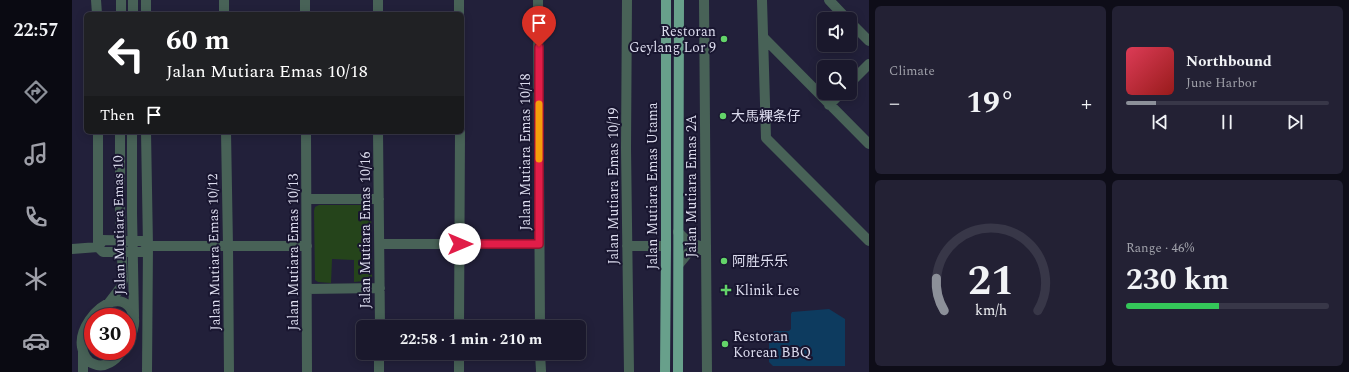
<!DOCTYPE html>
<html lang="en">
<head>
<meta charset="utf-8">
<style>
	body { margin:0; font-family:Spectral,"Noto Sans SC",serif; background:#232134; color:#f1f3f6; height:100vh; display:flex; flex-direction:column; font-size:15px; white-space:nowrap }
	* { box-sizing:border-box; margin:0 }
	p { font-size:13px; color:#9fa0a9 }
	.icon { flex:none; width:22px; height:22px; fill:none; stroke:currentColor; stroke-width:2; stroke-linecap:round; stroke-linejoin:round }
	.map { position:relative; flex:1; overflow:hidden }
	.details { display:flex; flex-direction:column; gap:6px; padding:6px; background:#0e0d18; width:480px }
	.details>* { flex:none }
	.top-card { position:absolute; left:12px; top:12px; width:380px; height:122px; border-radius:6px; box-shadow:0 2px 10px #0003,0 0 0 1px #383748; background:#202124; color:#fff; overflow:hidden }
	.tools { position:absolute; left:745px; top:12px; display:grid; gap:8px }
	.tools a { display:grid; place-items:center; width:40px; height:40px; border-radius:6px; background:#1a182c; box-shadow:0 2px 10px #0003,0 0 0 1px #383748; font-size:20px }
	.speed { position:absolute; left:12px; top:308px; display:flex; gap:8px; font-size:20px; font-weight:700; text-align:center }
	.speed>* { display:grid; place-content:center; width:52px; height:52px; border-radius:50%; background:#1a182c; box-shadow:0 2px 10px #0003,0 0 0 1px #383748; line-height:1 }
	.speed .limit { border:6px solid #d22; background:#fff; color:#111 }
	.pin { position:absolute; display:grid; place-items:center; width:34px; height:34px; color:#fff; margin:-41px -17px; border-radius:50% 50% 50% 0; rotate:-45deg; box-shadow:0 0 4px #0007 }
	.pin .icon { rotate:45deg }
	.me { position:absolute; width:44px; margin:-22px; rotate:90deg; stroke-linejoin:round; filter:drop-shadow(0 0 3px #0008) }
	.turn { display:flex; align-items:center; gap:14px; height:84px; padding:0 16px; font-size:18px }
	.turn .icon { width:52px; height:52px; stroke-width:2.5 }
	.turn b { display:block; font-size:28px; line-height:34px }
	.then { display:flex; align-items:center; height:38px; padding:0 16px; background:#0003; gap:8px; font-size:15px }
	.big { font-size:30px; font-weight:700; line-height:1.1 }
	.details .widget { flex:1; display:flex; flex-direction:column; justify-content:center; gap:6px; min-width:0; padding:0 14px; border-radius:6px; background:#232134 }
	.details .dial { align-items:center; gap:0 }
	.dial svg { height:104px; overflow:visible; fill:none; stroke:#383748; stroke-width:7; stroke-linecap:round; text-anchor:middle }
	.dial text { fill:#f1f3f6; stroke:none }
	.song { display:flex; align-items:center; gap:12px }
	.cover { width:48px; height:48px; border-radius:6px; background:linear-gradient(135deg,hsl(350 70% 55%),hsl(0 70% 35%)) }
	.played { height:4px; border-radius:2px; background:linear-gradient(90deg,#8c9099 15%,#383748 15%) }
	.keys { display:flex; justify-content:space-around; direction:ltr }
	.heat { display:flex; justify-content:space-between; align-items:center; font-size:22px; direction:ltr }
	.charge { height:6px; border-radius:3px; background:linear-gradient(90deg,#34c759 46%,#383748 0) }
	.details .tiles { flex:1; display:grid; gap:6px; grid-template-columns:repeat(2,1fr) }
	.trip { position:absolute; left:284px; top:320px; width:230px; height:40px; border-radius:6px; background:#1a182c; box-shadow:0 2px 10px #0003,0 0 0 1px #383748; font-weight:700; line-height:40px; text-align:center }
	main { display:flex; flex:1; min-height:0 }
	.dock { display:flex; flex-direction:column; width:72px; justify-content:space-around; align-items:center; background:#0a0a12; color:#9fa0a9 }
	.dock .icon { width:28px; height:28px }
	.dock .active { color:#8c9099 }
	.dock b { font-size:18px; color:#f1f3f6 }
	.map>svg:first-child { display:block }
	.green { fill:#25441b }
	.water { fill:#0d3b5f }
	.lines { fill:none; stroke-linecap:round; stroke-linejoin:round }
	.minor { stroke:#486257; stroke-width:10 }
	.major { stroke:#68a08b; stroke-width:10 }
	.route-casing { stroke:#92132f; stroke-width:10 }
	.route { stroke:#e11d48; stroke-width:7 }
	.slow { stroke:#f59e0b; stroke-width:7 }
	.poi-dot { fill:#63d469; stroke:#191630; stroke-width:1.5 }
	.labels { text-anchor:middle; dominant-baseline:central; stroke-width:4; stroke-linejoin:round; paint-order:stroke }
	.poi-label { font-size:14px; fill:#dcdcee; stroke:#191630; text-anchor:start }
	.street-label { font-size:14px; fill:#dcdcee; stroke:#191630 }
</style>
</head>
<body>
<main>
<nav class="dock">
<b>22:57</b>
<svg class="icon active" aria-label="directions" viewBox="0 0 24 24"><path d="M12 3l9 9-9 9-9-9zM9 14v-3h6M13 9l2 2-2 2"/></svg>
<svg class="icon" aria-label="music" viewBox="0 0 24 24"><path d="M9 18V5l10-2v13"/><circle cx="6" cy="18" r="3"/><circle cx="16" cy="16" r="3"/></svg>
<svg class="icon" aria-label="phone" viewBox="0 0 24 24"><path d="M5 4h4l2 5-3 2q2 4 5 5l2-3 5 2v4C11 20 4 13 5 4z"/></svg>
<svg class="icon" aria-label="climate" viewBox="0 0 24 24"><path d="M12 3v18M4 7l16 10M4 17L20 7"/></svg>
<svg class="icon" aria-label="car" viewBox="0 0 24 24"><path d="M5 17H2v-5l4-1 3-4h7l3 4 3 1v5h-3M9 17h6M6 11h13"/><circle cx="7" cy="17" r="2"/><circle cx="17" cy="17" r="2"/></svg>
</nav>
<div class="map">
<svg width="797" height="372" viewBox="0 0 797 372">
	<rect width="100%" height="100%" fill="#22203a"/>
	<!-- green -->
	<path class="green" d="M247,205H291L299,212L300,277C295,282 288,281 282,282V260L260,259L259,283L246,282L243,280L242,211L243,207Z"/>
	<!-- water -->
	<path class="water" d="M757,309L773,319V366H701L697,362V339L702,331H717L719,329V314L720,312Z"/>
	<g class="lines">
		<!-- minor -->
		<path class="minor" d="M24,0L25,14
			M74,0V14
			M152,0V14
			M387,0V14
			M466,0L468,327
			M555,0L554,148L557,372
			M632,0L635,372
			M690,0L694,138L797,241
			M757,0L775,19
			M49,14V0
			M61,14V0
			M233,14V0
			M306,14V0
			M778,22L797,41
			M691,37L797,144
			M778,83L797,64
			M757,105L769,93
			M26,132V247
			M60,132V213L62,317
			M74,132L76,246L75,372
			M154,132L156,246L157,372
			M234,132L235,372
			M306,132L308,327
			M235,199H307
			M606,232L616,242L634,248
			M308,244H467
			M555,246H594
			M26,247L31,240L70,241L76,246H235
			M0,249L26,247L31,252H71L76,246
			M607,264L616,253L634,248
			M235,289L308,288
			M36,304L49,287L51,280L48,211V132
			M387,327L388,132
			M50,351C44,360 33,369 22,364C15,362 11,354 10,347C7,330 23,307 40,302C57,297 65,315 61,329C60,334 57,339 55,343
			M11,352V372
			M468,353L469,371
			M387,371V353
			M307,372V353"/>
		<!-- major -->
		<path class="major" d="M593,372L594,246V0
			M606,372L607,0"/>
	</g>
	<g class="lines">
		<!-- route casing -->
		<g class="route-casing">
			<path id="route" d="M388,244H467V47"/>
		</g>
		<!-- route -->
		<use href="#route" class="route"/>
		<!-- slow -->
		<path class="slow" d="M467,104V159"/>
	</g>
	<!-- markers -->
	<g class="poi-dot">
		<circle cx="652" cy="39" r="4"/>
		<circle cx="651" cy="116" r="4"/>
		<circle cx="652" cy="261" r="4"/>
		<path d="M652 284h4v4h4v4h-4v4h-4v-4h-4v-4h4z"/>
		<circle cx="653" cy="344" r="4"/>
	</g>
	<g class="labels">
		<!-- poi labels -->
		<g class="poi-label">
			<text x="644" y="31" text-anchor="end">Restoran<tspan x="644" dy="16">Geylang Lor 9</tspan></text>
			<text x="659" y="116">大馬粿条仔</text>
			<text x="660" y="261">阿胜乐乐</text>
			<text x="663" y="290">Klinik Lee</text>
			<text x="661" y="336">Restoran<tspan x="661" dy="16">Korean BBQ</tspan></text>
		</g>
		<!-- street labels -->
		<g class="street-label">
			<text transform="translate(453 152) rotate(-90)">Jalan Mutiara Emas 10/18</text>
			<text transform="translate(541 186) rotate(-90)">Jalan Mutiara Emas 10/19</text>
			<text transform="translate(580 186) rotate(-90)">Jalan Mutiara Emas Utama</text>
			<text transform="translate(619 186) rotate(-90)">Jalan Mutiara Emas 2A</text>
			<text transform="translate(47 225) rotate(-91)">Jalan Mutiara Emas 10</text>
			<text transform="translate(293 230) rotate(-90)">Jalan Mutiara Emas 10/16</text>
			<text transform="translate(142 252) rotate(-91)">Jalan Mutiara Emas 10/12</text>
			<text transform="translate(221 252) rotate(-90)">Jalan Mutiara Emas 10/13</text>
		</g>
	</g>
</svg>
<div class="tools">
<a><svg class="icon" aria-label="sound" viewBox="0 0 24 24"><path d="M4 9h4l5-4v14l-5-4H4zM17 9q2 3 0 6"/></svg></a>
<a><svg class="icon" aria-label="search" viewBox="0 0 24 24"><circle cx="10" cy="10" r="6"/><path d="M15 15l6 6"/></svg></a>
</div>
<div class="speed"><div class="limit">30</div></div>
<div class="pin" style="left:467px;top:47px;background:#d93025"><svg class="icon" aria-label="arrive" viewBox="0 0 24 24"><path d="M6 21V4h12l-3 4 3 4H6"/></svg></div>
<svg class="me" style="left:388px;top:244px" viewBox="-20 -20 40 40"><circle r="19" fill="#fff"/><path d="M0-13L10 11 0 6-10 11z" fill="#e11d48"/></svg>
<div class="trip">22:58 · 1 min · 210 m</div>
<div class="top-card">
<div class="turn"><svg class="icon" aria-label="left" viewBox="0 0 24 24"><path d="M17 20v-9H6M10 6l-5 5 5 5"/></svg><div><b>60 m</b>Jalan Mutiara Emas 10/18</div></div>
<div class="then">Then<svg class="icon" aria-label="arrive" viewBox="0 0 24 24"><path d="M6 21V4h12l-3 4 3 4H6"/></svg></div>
</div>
</div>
<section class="details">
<div class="tiles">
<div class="widget"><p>Climate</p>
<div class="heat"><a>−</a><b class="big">19°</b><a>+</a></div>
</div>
<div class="widget">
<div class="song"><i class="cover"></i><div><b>Northbound</b><p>June Harbor</p></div></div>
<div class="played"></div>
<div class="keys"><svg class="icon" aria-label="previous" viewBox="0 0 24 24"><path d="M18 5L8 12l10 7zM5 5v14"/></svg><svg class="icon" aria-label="pause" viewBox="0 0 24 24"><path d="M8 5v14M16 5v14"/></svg><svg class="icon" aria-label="next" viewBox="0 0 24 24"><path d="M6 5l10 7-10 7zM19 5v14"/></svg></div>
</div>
<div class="widget dial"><svg viewBox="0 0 100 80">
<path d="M14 69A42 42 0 1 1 86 69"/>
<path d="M14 69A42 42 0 0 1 8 44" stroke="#8c9099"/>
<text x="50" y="56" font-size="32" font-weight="700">21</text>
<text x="50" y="72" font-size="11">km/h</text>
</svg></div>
<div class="widget"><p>Range · 46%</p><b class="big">230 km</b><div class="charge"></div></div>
</div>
</section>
</main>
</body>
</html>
